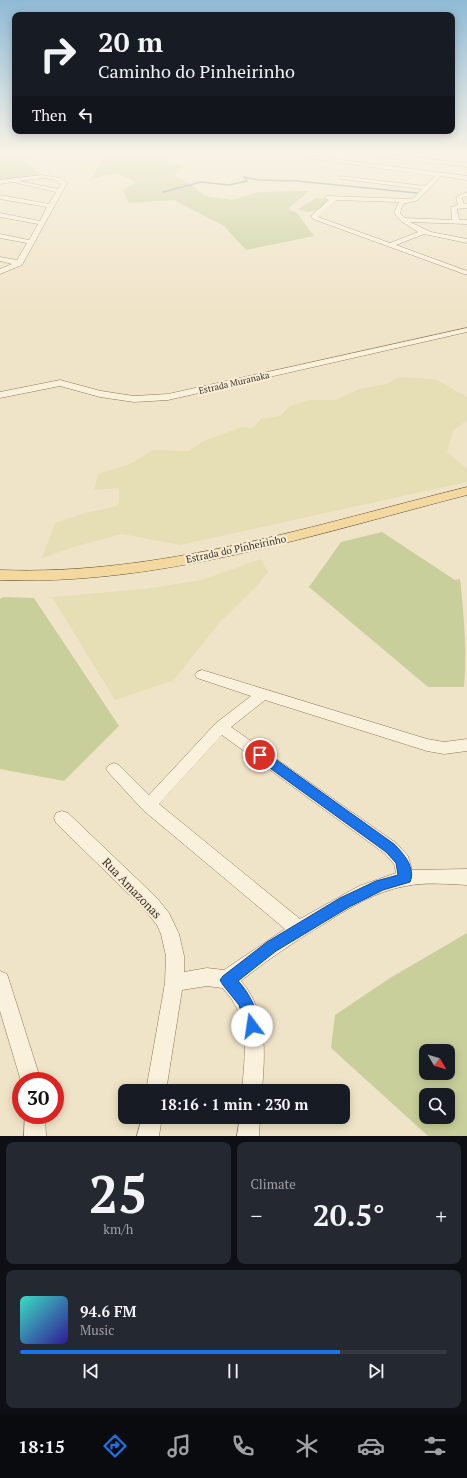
<!DOCTYPE html>
<html lang="en">
<head>
<meta charset="utf-8">
<style>
	body { margin:0; font-family:"PT Serif",serif; background:#242831; color:#f1f3f6; height:100vh; display:flex; flex-direction:column; font-size:15px; white-space:nowrap }
	* { box-sizing:border-box; margin:0 }
	p { font-size:13px; color:#9ea1a6 }
	.icon { flex:none; width:22px; height:22px; fill:none; stroke:currentColor; stroke-width:2; stroke-linecap:round; stroke-linejoin:round }
	.map { position:relative; height:1136px; overflow:hidden }
	.panel { display:flex; flex-direction:column; gap:6px; padding:6px; background:#0d0f14; flex:1 }
	.panel>* { flex:none }
	.hud { position:absolute; left:12px; top:12px; width:443px; height:122px; border-radius:8px; box-shadow:0 2px 10px #0003; background:#171b24; color:#f1f3f6; overflow:hidden }
	.needle { width:26px; rotate:128deg }
	.tools { position:absolute; left:419px; top:1044px; display:grid; gap:8px }
	.tools a { display:grid; place-items:center; width:36px; height:36px; border-radius:8px; background:#171b24; box-shadow:0 2px 10px #0003; font-size:20px }
	.speed { position:absolute; left:12px; top:1072px; display:flex; gap:8px; font-size:20px; font-weight:700; text-align:center }
	.speed>* { display:grid; place-content:center; width:52px; height:52px; border-radius:50%; background:#171b24; box-shadow:0 2px 10px #0003; line-height:1 }
	.speed .limit { border:6px solid #d22; background:#fff; color:#111 }
	.pin { position:absolute; display:grid; place-items:center; width:34px; height:34px; color:#fff; margin:-17px; border:2px solid #fff; border-radius:50%; box-shadow:0 1px 4px #0007 }
	.me { position:absolute; width:44px; margin:-22px; rotate:346deg; stroke-linejoin:round; filter:drop-shadow(0 0 3px #0008) }
	.turn { display:flex; align-items:center; gap:14px; height:84px; padding:0 20px; font-size:18px }
	.turn .icon { width:52px; height:52px; stroke-width:2.5 }
	.turn b { display:block; font-size:28px; line-height:34px }
	.then { display:flex; align-items:center; height:38px; padding:0 20px; background:#0003; gap:8px; font-size:15px }
	.big { font-size:30px; font-weight:600; line-height:1.1 }
	.panel .widget { flex:1; display:flex; flex-direction:column; justify-content:center; gap:6px; min-width:0; padding:0 14px; border-radius:8px; background:#242831 }
	.panel .dial { align-items:center; gap:0 }
	.dial b { font-size:52px; line-height:1 }
	.song { display:flex; align-items:center; gap:12px }
	.cover { width:48px; height:48px; border-radius:6px; background:linear-gradient(135deg,hsl(170 70% 55%),hsl(250 70% 35%)) }
	.played { height:4px; border-radius:2px; background:linear-gradient(90deg,#1a73e8 75%,#363941 75%) }
	.keys { display:flex; justify-content:space-around; direction:ltr }
	.heat { display:flex; justify-content:space-between; align-items:center; font-size:22px; direction:ltr }
	.panel .tiles { flex:1; display:grid; gap:6px; grid-template-columns:1fr 1fr }
	.widget:last-child { grid-column:span 2 }
	.trip { position:absolute; left:118px; top:1084px; width:232px; height:40px; border-radius:8px; background:#171b24; box-shadow:0 2px 10px #0003; font-weight:600; line-height:40px; text-align:center }
	.dock { display:flex; height:64px; justify-content:space-around; align-items:center; background:#090b0e; color:#9ea1a6 }
	.dock .icon { width:28px; height:28px }
	.dock .active { color:#1a73e8 }
	.dock b { font-size:18px; color:#f1f3f6 }
	.map>svg:first-child { display:block }
	.farmland { fill:#e6deb5 }
	.green { fill:#c9cf9b; fill-rule:evenodd }
	.lines { fill:none; stroke-linecap:round; stroke-linejoin:round }
	.stream { stroke:#6f938a; stroke-width:1.5 }
	.minor-casing { stroke:#8d765c; stroke-width:1 }
	.major-casing { stroke:#5b4430; stroke-width:1 }
	.minor { fill:#faf1dc; fill-rule:evenodd }
	.major { fill:#f3d9a0; fill-rule:evenodd }
	.route { fill:#1a73e8; stroke:#114b97 }
	.labels { text-anchor:middle; dominant-baseline:central; stroke-width:4; stroke-linejoin:round; paint-order:stroke }
	.far-street-label { font-size:9px; fill:#3d2e20; stroke:#f7eed8 }
	.street-label { font-size:10px; fill:#3d2e20; stroke:#f7eed8 }
	.near-street-label { font-size:12px; fill:#3d2e20; stroke:#f7eed8 }
</style>
</head>
<body>
<div class="map">
<svg width="467" height="1136" viewBox="0 0 467 1136">
	<rect width="100%" height="100%" fill="#f0e4c8"/>
	<!-- farmland -->
	<path class="farmland" d="M399,377L435,379L467,397V420L453,431L447,452L467,469V482L180,545L122,534L77,546L42,558L55,523L85,513L117,506L119,501V488L94,490L98,474L128,465L154,450L189,451L204,441L242,427L253,428L261,419L280,416L290,406L309,400H336L359,389L387,384Z
		M261,559L268,572L255,588L219,623L174,680L115,700L52,597L144,589L202,580Z"/>
	<!-- green -->
	<path class="green" d="M0,153H144C157,161 170,160 184,168L174,175L193,186L205,196L232,200L259,192L309,191L288,209L297,213L314,236L246,250L224,226L174,200L129,203L123,190L136,182C115,171 112,173 90,180L104,158L88,153L31,155L24,161L41,174L0,180Z
		M316,198L331,200C321,208 312,216 298,209Z
		M382,532L455,580L460,579C464,614 467,653 464,687H428L309,587L341,542Z
		M3,597L34,598L119,726L64,781L0,769V599Z
		M467,933V1136H428L331,1048L335,1015L390,978ZM426,1051H448V1073H426ZM426,1095H448V1117H426Z"/>
	<g class="lines">
		<!-- stream -->
		<path class="stream" d="M163,192L201,182L229,185L247,181L244,177L258,180L297,181L417,193"/>
		<!-- minor casing -->
		<g class="minor-casing">
			<path id="minor" d="M155,153H163L171,157L168,159Z
				M271,153H288L467,176V180L441,176L418,200L403,204L400,213L405,218L452,220L451,207L458,205L456,197L467,192V196L462,198L464,204H467V208L457,209L459,220H467V224L410,222L431,232L467,239V243L424,234L396,245L467,271V275L313,219L311,216L329,200L324,198L327,196L410,199L414,198L422,189L342,179L340,178V176L425,186L435,176ZM336,200L399,202L394,213L401,221L418,232L390,243L318,217Z
				M371,153L467,163V167L373,156Z
				M451,153L467,154V158L451,154Z
				M42,175L60,178L67,183L22,265L0,274V269L12,264L0,261V257L17,260L27,243L0,238V234L29,240L38,224L0,217V213L40,221L47,207L0,199V195L49,204L56,192L13,182L0,184V180ZM42,178L56,180L61,184L58,189L19,181Z
				M467,328V332L168,400L134,402L100,397L60,386L0,398V392L60,380L101,391L134,396L168,394Z
				M202,670L427,739L444,742L467,739V751L444,754L427,751L265,700L231,727L396,843L408,856L412,870L467,869V885C447,884 426,882 406,886C376,891 349,908 324,924C295,941 267,960 241,981C268,1012 265,1052 262,1091H242C245,1055 251,1015 222,988L207,986L182,990L166,1091H146L165,983L166,956L161,934L157,925L144,909L56,823L54,818L56,813L62,811L68,813L156,897L169,913L179,934L184,956V972L207,968L224,970L285,929L143,810L109,773L106,769L109,765L114,763L119,765L149,795L216,723L251,696L197,678L195,675L197,672ZM222,735L384,853L394,864L396,873L359,886L300,919L159,804Z
				M0,971L7,974L9,980L41,1081H21L0,1011Z
				M25,1115H45L46,1136H24Z
				M142,1117H162L159,1136H137Z
				M240,1117H260L259,1136H237Z"/>
		</g>
		<!-- major casing -->
		<g class="major-casing">
			<path id="major" d="M467,487V495C315,534 159,586 0,580V570C159,576 314,525 467,487Z"/>
		</g>
		<!-- minor -->
		<use href="#minor" class="minor"/>
		<!-- major -->
		<use href="#major" class="major"/>
	</g>
	<!-- sky -->
	<linearGradient id="sky" x2="0" y2="1"><stop stop-color="#8fbad6"/><stop offset="0.49" stop-color="#f8f3e6"/><stop offset="1" stop-color="#f8f3e6" stop-opacity="0"/></linearGradient>
	<rect width="467" height="312" fill="url(#sky)"/>
	<!-- route -->
	<path class="route" d="M260,750L264,751L394,844C404,854 416,868 410,882L383,890L349,907L276,951L238,981C248,991 263,1017 257,1031L252,1033L247,1031L239,1005L223,985L220,980L223,976L267,942L340,898L376,881L398,875L396,863L386,852L256,758L254,755L256,751Z"/>
	<g class="labels">
		<!-- far-street labels -->
		<g class="far-street-label">
			<text transform="translate(234 383) rotate(-13)">Estrada Muranaka</text>
		</g>
		<!-- street labels -->
		<g class="street-label">
			<text transform="translate(236 549) rotate(-12)">Estrada do Pinheirinho</text>
		</g>
		<!-- near-street labels -->
		<g class="near-street-label">
			<text transform="translate(132 888) rotate(46)">Rua Amazonas</text>
		</g>
	</g>
</svg>
<div class="tools">
<a><svg class="needle" viewBox="-14 -14 28 28"><path d="M0-13l5 13h-10z" fill="#e53935"/><path d="M0 13l5-13h-10z" fill="#9ea1a6"/></svg></a>
<a><svg class="icon" aria-label="search" viewBox="0 0 24 24"><circle cx="10" cy="10" r="6"/><path d="M15 15l6 6"/></svg></a>
</div>
<div class="speed"><div class="limit">30</div></div>
<div class="pin" style="left:260px;top:755px;background:#d93025"><svg class="icon" aria-label="arrive" viewBox="0 0 24 24"><path d="M6 21V4h12l-3 4 3 4H6"/></svg></div>
<svg class="me" style="left:252px;top:1026px" viewBox="-20 -20 40 40"><circle r="19" fill="#fff"/><path d="M0-13L10 11 0 6-10 11z" fill="#1a73e8"/></svg>
<div class="trip">18:16 · 1 min · 230 m</div>
<div class="hud">
<div class="turn"><svg class="icon" aria-label="right" viewBox="0 0 24 24"><path d="M7 20v-9h11M14 6l5 5-5 5"/></svg><div><b>20 m</b>Caminho do Pinheirinho</div></div>
<div class="then">Then<svg class="icon" aria-label="left" viewBox="0 0 24 24"><path d="M17 20v-9H6M10 6l-5 5 5 5"/></svg></div>
</div>
</div>
<section class="panel">
<div class="tiles">
<div class="widget dial"><b>25</b><p>km/h</p></div>
<div class="widget"><p>Climate</p>
<div class="heat"><a>−</a><b class="big">20.5°</b><a>+</a></div>
</div>
<div class="widget">
<div class="song"><i class="cover"></i><div><b>94.6 FM</b><p>Music</p></div></div>
<div class="played"></div>
<div class="keys"><svg class="icon" aria-label="previous" viewBox="0 0 24 24"><path d="M18 5L8 12l10 7zM5 5v14"/></svg><svg class="icon" aria-label="pause" viewBox="0 0 24 24"><path d="M8 5v14M16 5v14"/></svg><svg class="icon" aria-label="next" viewBox="0 0 24 24"><path d="M6 5l10 7-10 7zM19 5v14"/></svg></div>
</div>
</div>
</section>
<nav class="dock">
<b>18:15</b>
<svg class="icon active" aria-label="directions" viewBox="0 0 24 24"><path d="M12 3l9 9-9 9-9-9zM9 14v-3h6M13 9l2 2-2 2"/></svg>
<svg class="icon" aria-label="music" viewBox="0 0 24 24"><path d="M9 18V5l10-2v13"/><circle cx="6" cy="18" r="3"/><circle cx="16" cy="16" r="3"/></svg>
<svg class="icon" aria-label="phone" viewBox="0 0 24 24"><path d="M5 4h4l2 5-3 2q2 4 5 5l2-3 5 2v4C11 20 4 13 5 4z"/></svg>
<svg class="icon" aria-label="climate" viewBox="0 0 24 24"><path d="M12 3v18M4 7l16 10M4 17L20 7"/></svg>
<svg class="icon" aria-label="car" viewBox="0 0 24 24"><path d="M5 17H2v-5l4-1 3-4h7l3 4 3 1v5h-3M9 17h6M6 11h13"/><circle cx="7" cy="17" r="2"/><circle cx="17" cy="17" r="2"/></svg>
<svg class="icon" aria-label="filters" viewBox="0 0 24 24"><path d="M4 7h16M4 17h16"/><circle cx="9" cy="7" r="2"/><circle cx="15" cy="17" r="2"/></svg>
</nav>
</body>
</html>
